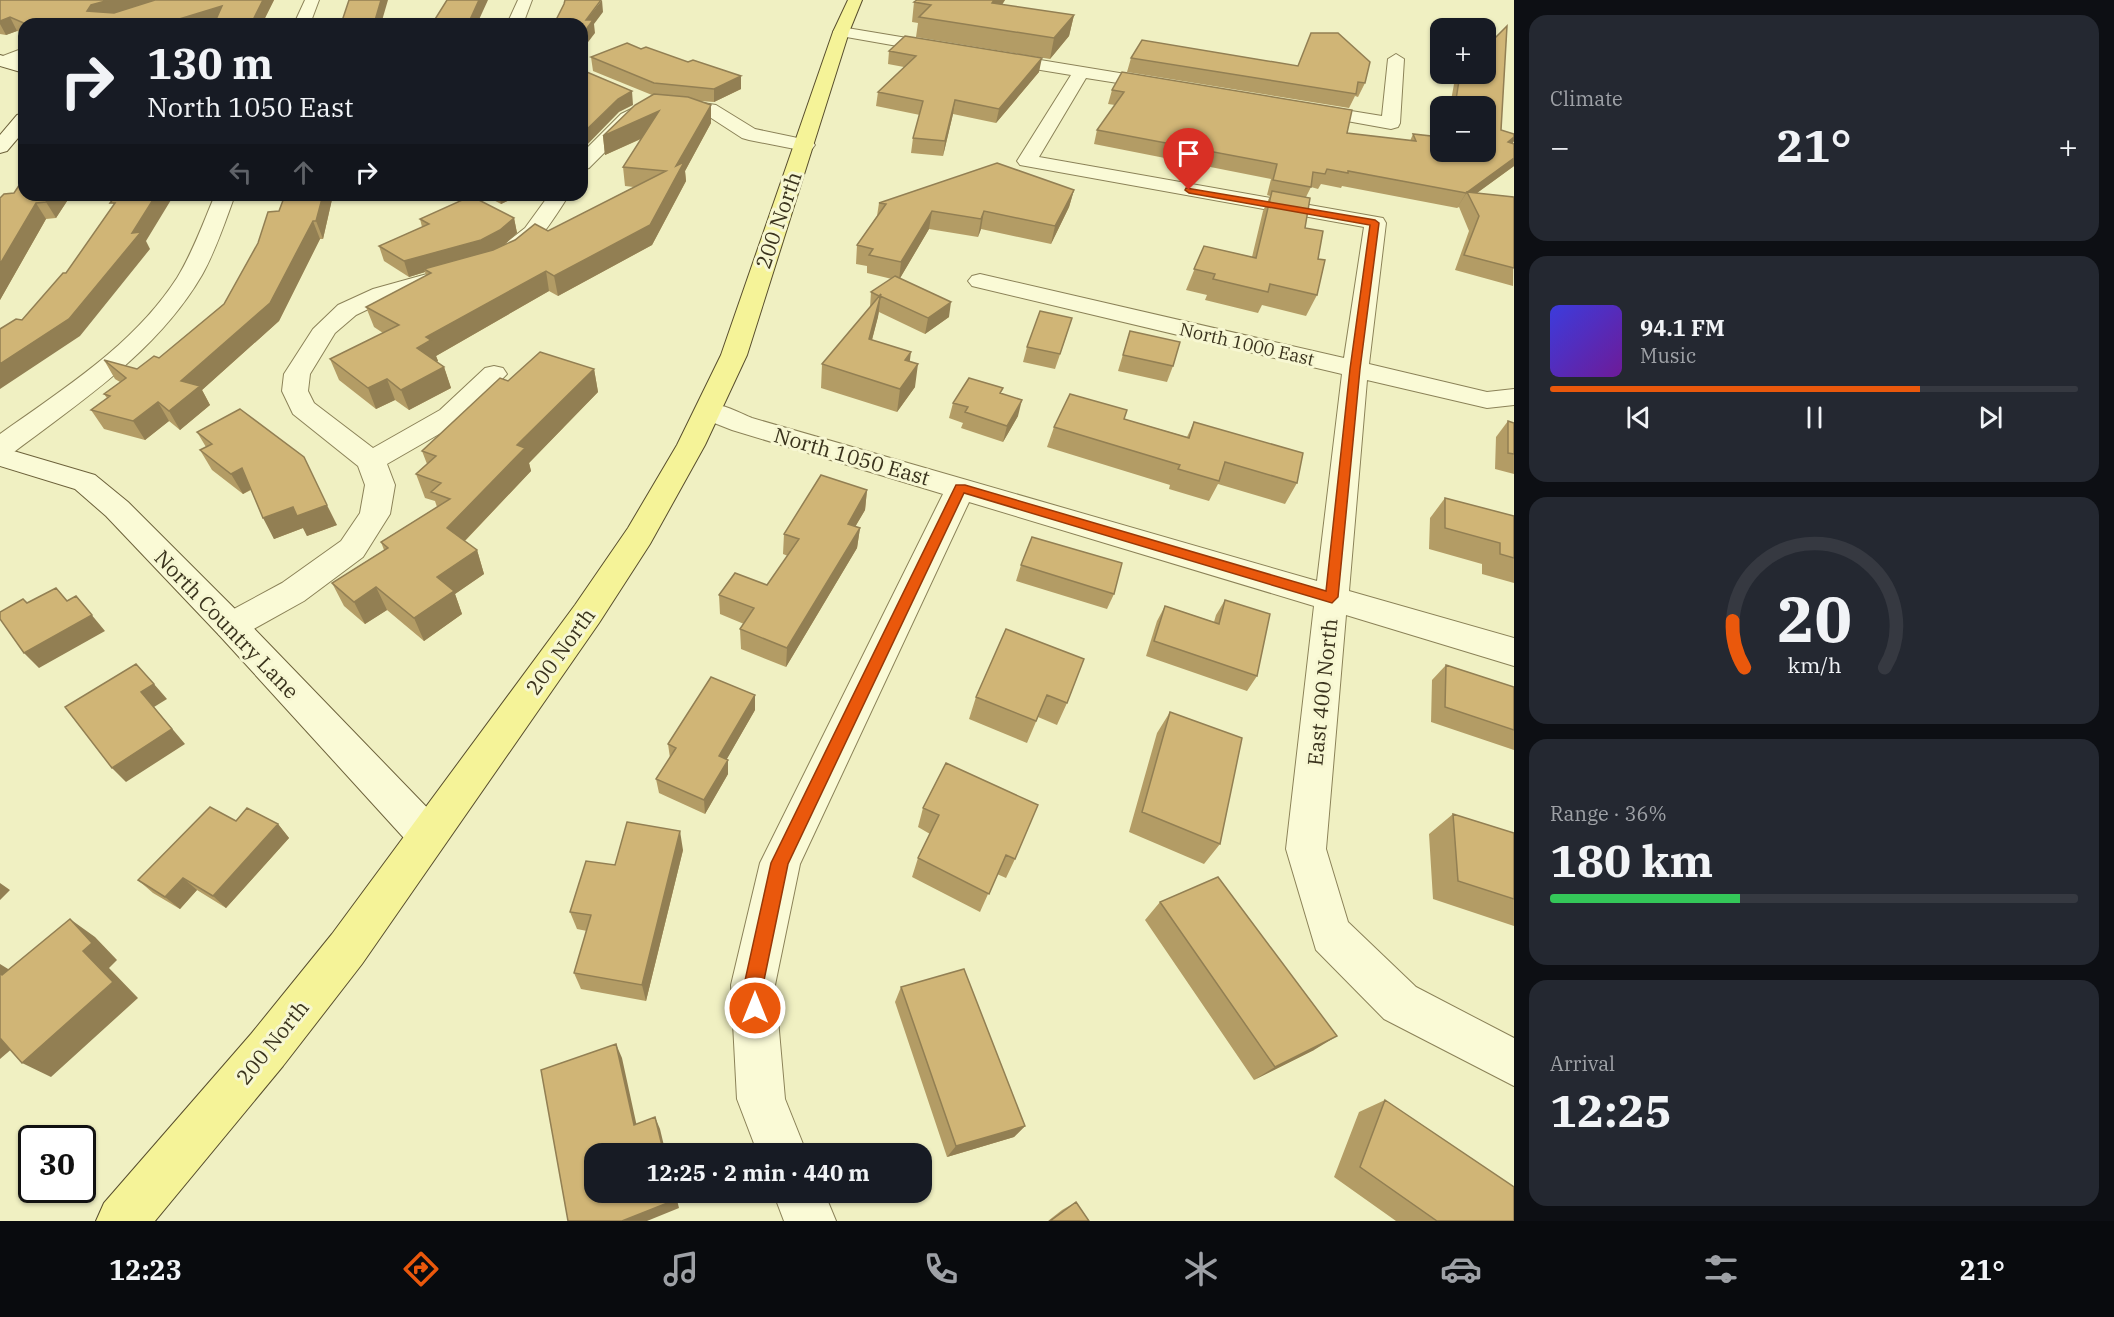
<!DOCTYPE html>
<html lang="en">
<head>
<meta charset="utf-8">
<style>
	body { margin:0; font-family:"IBM Plex Serif",serif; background:#242831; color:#f1f3f6; height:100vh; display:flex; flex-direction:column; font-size:22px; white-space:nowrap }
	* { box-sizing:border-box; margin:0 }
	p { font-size:20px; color:#9ea1a6 }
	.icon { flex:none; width:33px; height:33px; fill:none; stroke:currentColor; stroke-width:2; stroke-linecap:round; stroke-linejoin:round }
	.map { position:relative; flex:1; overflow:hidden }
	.details { display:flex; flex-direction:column; gap:15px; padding:15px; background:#0d0f14; width:600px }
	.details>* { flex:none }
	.guide { position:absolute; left:18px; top:18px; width:570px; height:183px; border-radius:18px; box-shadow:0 2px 4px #0004; background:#171b24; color:#f1f3f6; overflow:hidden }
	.buttons { position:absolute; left:1430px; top:18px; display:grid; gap:12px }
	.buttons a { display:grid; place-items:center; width:66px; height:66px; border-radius:12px; background:#171b24; box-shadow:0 2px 4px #0004; font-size:30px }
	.speed { position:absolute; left:18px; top:1125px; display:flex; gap:12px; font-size:30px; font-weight:700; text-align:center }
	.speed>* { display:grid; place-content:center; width:78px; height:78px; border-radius:50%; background:#171b24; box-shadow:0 2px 4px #0004; line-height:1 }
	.speed .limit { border:3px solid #111; border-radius:9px; background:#fff; color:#111 }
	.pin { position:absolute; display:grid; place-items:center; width:51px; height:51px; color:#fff; margin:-62px -26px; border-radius:50% 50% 50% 0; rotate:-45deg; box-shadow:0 0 6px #0007 }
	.pin .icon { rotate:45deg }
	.me { position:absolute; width:66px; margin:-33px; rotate:0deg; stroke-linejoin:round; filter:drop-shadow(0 0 4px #0008) }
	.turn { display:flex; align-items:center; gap:21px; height:126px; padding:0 30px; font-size:27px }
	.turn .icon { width:78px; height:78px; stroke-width:2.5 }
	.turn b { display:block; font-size:42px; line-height:51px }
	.lanes { display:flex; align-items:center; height:57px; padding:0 30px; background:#0003; justify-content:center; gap:30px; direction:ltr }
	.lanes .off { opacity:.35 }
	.big { font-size:45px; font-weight:700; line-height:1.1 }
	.details .card { flex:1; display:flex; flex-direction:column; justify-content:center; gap:9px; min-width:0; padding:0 21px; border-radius:18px; background:#242831 }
	.details .dial { align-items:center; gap:0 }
	.dial svg { height:156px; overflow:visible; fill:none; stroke:#363941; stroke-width:7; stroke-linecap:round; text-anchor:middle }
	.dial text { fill:#f1f3f6; stroke:none }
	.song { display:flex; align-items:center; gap:18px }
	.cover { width:72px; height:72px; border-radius:9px; background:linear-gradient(135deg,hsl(240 70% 55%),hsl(280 70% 35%)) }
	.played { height:6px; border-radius:3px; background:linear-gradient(90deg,#ea580c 70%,#363941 70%) }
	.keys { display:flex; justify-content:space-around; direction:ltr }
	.heat { display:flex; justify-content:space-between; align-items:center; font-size:33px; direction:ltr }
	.charge { height:9px; border-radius:4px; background:linear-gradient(90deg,#34c759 36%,#363941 0) }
	.trip { position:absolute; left:584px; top:1143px; width:348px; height:60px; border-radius:18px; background:#171b24; box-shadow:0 2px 4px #0004; font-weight:700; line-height:60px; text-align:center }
	.tab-bar { display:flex; height:96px; justify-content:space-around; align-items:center; background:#090b0e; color:#9ea1a6 }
	.tab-bar .icon { width:42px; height:42px }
	.tab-bar .selected { color:#ea580c }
	.tab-bar b { font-size:27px; color:#f1f3f6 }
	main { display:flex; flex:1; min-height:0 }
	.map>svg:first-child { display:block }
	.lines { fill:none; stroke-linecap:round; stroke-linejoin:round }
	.street-casing { stroke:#8b8258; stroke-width:2 }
	.secondary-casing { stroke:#6d623b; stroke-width:2 }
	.primary-casing { stroke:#584e2d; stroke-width:2 }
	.street { fill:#fafad6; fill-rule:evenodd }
	.secondary { fill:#fafad6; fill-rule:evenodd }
	.primary { fill:#f5f398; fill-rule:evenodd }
	.wall { fill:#b39c65 }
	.shaded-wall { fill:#927f53 }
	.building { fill:#d0b576; stroke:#927f53; stroke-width:1.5 }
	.route { fill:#ea580c; stroke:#983908; stroke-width:1.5 }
	.labels { text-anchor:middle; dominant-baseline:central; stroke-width:6; stroke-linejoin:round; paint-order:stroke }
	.far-street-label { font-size:18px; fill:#3a331d; stroke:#f7f7d2 }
	.street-label { font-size:21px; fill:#3a331d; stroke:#f7f7d2 }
</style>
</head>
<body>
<main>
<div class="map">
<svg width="1514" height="1221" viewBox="0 0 1514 1221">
	<rect width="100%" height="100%" fill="#f0f0c2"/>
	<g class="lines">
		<!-- street casing -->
		<g class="street-casing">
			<path id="street" d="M305,0H319L310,24H294Z
				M518,0H532L523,24H507Z
				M841,27L943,44L951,49L943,54L835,35L833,32L835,29Z
				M24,48V59L5,66L0,65V57Z
				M997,53L1162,80L1168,81L1171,85L1168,89L1162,90L1086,78L1039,157L1383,218L1386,223L1369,364L1487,392L1514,389V405L1487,408L1367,380L1349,591L1514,638V666L1346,615L1326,849L1348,922L1416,987L1514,1038V1086L1384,1019L1316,950L1286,849L1314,606L969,502L800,864L775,985L785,1099L807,1154H758L737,1099L731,985L760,863L943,494L732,430L699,417L695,411L699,405C717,400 735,411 752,418L1317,581L1342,374L972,286L968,281L972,276L980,274L1344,358L1364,227L1020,165L1017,161L1071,75L991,62L989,58L991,54Z
				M1396,54L1404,59L1400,123L1398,127L1391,129L1308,114L1302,113L1299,109L1302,105L1308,104L1382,116L1388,59Z
				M652,99L683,100L716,105L755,129L812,141L815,145L812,149L805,151L749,140L742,138L705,114L655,110L635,122L589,168L582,170V153L621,114Z
				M215,195H235C225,222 216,250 202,275C157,352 80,402 10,455L0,457V434C63,389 134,345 177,278C193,252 203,223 215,195Z
				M549,195H569C555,216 527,267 497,260L494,255L497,250L525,228Z
				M445,269L453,271L457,276L453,281L389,299L356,315L335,333L310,374L308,391L314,403L373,448L440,410L485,368L494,366L503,368L507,374L460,422L387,464L395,485L390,514L363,557L304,601L243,635L231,639L219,635L214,626L219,617L282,583L341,541L360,513L365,485L358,466L293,414L282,391L284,374L313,329L338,305L373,289Z
				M773,1192H824L836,1221H784Z"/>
		</g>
		<!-- secondary casing -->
		<g class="secondary-casing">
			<path id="secondary" d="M0,55L24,62V73L0,66Z
				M24,113V131L7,151L0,153V135L17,115Z
				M0,447L95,475L128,502L243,617L441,822L447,835L441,848L427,853L413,848L219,635L106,516L75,489L0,466Z"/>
		</g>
		<!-- primary casing -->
		<g class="primary-casing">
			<path id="primary" d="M848,0H862L849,32L747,355L705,445L650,544L599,623L362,964L283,1066L155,1221H96L104,1203L251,1034L332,934L575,605L628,528L677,445L721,355L833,32Z"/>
		</g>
		<!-- street -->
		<use href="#street" class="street"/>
		<!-- secondary -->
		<use href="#secondary" class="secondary"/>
		<!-- primary -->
		<use href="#primary" class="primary"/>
	</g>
	<!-- wall -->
	<path class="wall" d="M0,0H274L262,24H24V33L17,31L6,35L0,34Z
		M917,0H1005L1002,5L1074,15L1069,36L1050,59L916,37L918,23L912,22L914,2Z
		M1507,26L1501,130L1514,134V141L1513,143L1514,144V166L1477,193L1514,197L1513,286L1455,270L1469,231L1459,207L1457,208L1342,186L1341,188L1321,184L1318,189L1311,187L1306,197L1310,198L1305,228L1323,231L1318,259L1325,260L1317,295L1306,316L1262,305L1258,313L1205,300L1207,295L1186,290L1204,246L1252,257L1263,211L1270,196L1267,195L1271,179L1094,144L1097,130L1115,105L1108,104L1112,90L1122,72L1352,110L1347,133L1410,141L1413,134L1440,137V152H1485V106H1450L1454,84L1459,74H1485V48Z
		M641,49L741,76V89L714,102L700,101L711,105V123L685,171L686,181L652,245L558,296L549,291L436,356L438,361L437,362L444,367L451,388L409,410L395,400L376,409L339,380L330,359L383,333L374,327L366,307L426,276L425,272L409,277L384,261L379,246L422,227L420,219L514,218L517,233L504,245L548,231L634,187L625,186L623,167L641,139L605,155L603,136L652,95L593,71L591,57Z
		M889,51L1039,72L996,123L953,114L943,156L911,153L913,138L920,115L876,106L878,92L904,67L888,64Z
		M1131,58L1365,83L1358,97L1355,96L1349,108L1127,72Z
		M1074,190L1069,207L1051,244L981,229L978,237L929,229L900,278L949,317L925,334L879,312L872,340L910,361L915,387L897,412L821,388L822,364L870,308L871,292L892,279L867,273V266L856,264L857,245L877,216L879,203Z
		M14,193L24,195H71L56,218L46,219L0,300V198Z
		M285,195H333L323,239H320L279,321L202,390L210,405L180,430L169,421L145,440L104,429L91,410L107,398L104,394L120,382L115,379L104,360L137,369L159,358L224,304L279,211Z
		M484,195H520L501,204Z
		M1130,331L1173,366L1167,382L1118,371Z
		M1067,334L1055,369L1023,362L1027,347Z
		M594,369L598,392L529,463L531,471L465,541L477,550L484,574L455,594L462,614L424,641L387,610L365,624L344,606L332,583L384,550L381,542L437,507L435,501L425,498L416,474L427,464L422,451L508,381Z
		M1002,394L1018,416L1003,442L961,428L963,423L949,418L953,403Z
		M1124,419L1187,437L1194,422L1297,483L1285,504L1218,484L1209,501L1169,489L1170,485L1047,447L1054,427Z
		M1508,421L1514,423V474L1495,469L1496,437Z
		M197,432L337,525L307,536L303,528L274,539L251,490L243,494L212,470L200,450L206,447Z
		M867,490L865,510L855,527L860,528L857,548L786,667L741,649L740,629L744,624L720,614L719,595L767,585L788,556L783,554L784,534Z
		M1445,498L1514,516V583L1482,574V564L1429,549L1430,518Z
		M1021,565L1114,594L1107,609L1016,581Z
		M1225,600L1257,676L1247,691L1146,656L1157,621L1165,606L1214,622L1216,615Z
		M1006,629L1067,703L1057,725L1038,717L1027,743L969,719L976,697Z
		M1446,665L1514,687V750L1431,722L1432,680Z
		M755,710L726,760L728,774L705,814L659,793L656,779L670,758L668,744Z
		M1170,712L1220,844L1204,864L1129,832L1157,733Z
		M946,763L1015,859L1006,878L997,874L980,912L912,877L918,858L930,834L918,827L923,808Z
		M1453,814L1514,833V926L1433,899L1429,834Z
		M236,821L278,824L289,838L226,908L197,890L180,909L153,893L138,880Z
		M683,850L646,1001L581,989L574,973L587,931L577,929L570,912L615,865Z
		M1160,902L1314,1050L1254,1080L1145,920Z
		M901,987L1025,1126L1014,1137L947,1157L895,1002Z
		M1385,1100L1514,1221H1396L1334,1177L1359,1112Z
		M1076,1202L1089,1221H1048L1062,1210Z"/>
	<!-- shaded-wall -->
	<path class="shaded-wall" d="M109,0H157L97,19L87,11L91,5Z
		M263,0H274L262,24H251Z
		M381,0H388L381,24H374Z
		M479,0H488L477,24H468Z
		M602,0L603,12L594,24L595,33L582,50V35L586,20Z
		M994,0H1005L989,23L992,3Z
		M222,6L227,20L213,24H163Z
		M1074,15L1069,36L1050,59L1054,38Z
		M10,17L17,31L6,35L0,24V21Z
		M1042,58L1039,72L996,123L999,109Z
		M741,76V89L714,102V89Z
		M632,91L633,105L619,112L582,150V134L618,99Z
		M955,100L953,114L943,156L945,141Z
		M711,105V123L685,171L686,181L652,245L558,296L554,276L676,166Z
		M659,111L660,130L605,155L603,136Z
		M1514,137V141L1509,149L1508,142Z
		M1514,158V166L1470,198L1467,192L1457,208L1466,193Z
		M1074,190L1069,207L1051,244L1055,226Z
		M51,195H71L56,218L46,202Z
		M156,195H174L146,241L150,249L80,336L0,389V364L132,233Z
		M323,195H333L323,239L316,221Z
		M499,195H520L501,204Z
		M36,203L46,219L0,300V264Z
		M932,211L929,229L899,280L901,262Z
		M984,211L981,229L978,237L981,219Z
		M514,218L517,233L504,245L485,255L424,269L425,272L409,277L404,261Z
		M313,221L320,239L279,321L202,390L210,405L180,430L169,411L181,381Z
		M546,271L549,291L436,356L438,361L423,368L417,348L426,337Z
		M881,294L878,317L866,362L869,339Z
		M951,302L949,317L925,334L928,318Z
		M911,352L908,375L905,360Z
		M918,364L915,387L897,412L900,389Z
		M444,367L451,388L409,410L401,390Z
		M594,369L598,392L529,463L531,471L455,551L447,528L517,445Z
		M387,379L395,400L376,409L368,388Z
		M1022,400L1018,416L1003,442L1007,426Z
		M158,402L169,421L145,440L133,421Z
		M242,468L253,488L243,494L231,474Z
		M867,490L865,510L845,544L848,524Z
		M327,505L337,525L307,536L303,528L274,539L263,518L293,507Z
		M860,528L857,548L786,667L787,648Z
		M477,550L484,574L455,594L462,614L424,641L414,618L437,577Z
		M376,587L387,610L365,624L354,602Z
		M76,596L105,631L39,668L24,653Z
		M154,684L167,699L154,707L185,744L126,782L112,768L141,692Z
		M755,695V710L720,771L719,756Z
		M728,760V774L705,814L704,800Z
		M278,824L289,838L226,908L213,896Z
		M680,831L683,850L646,1001L642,985Z
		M183,878L197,890L180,909L165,897Z
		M0,883L10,890L0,900Z
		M70,919L95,937L117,960L109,968L138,998L51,1077L22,1063L83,951Z
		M0,964L13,972L2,975L0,973Z
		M0,1031L21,1041L0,1059Z
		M1337,1036L1314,1050L1254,1080L1275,1067Z
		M616,1044L622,1058L639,1136L634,1125Z
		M655,1117L660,1129L666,1154H664Z
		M1025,1126L1014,1137L947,1157L956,1146Z
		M674,1192H675L679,1208L647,1221H622Z"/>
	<!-- building -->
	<path class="building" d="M0,0H109L91,5L87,11L114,13L155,0H263L251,24H214L222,6L163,24H26L10,17L0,21Z
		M349,0H381L374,24H341Z
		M447,0H479L468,24H432Z
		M565,0H601L586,20H593L582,35V24H554L564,4Z
		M917,0H994L992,3L1074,15L1054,38L919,17L931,5L914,2Z
		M1507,26L1501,130L1514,134V137L1508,142L1514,144V158L1466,193L1348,171V173L1327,169L1325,174L1313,172L1311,187L1273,180L1277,164L1097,130L1124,92L1112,90L1122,72L1352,110L1347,133L1416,141L1413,134L1440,137V152H1485V106H1455L1460,74H1485V48Z
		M1311,33H1338L1370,62L1365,83L1358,82L1356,94L1131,58L1142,40L1298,66Z
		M905,36L1042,58L999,109L955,100L945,141L913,138L923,101L878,92L916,56L889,51Z
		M627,43L641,49L646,47L688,62L693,60L741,76L714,89L654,83L591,57Z
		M582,70L632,91L618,99L582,134Z
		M654,94L688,97L711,105L676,166L684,162L650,225L554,276L546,271L426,337L431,340L417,348L444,367L401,390L387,379L368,388L330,359L399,325L366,307L431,273L424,269L493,250L515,240L535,224L548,231L666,171L623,167L659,111L603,136L635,105Z
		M997,163L1074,190L1055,226L984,211L981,219L932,211L901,262L869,255L873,249L857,245L886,204L879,203Z
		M24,178V195H51L46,202L36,203L0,264V198L4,194L14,193Z
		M1272,191L1310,198L1305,228L1323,231L1318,259L1325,260L1317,295L1270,284L1268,292L1213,279L1215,274L1194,269L1204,246L1256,258Z
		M1467,192L1514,197V268L1464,255L1479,216Z
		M116,195H156L132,233L141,232L69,319L0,364V329L16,319L22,320L63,273H66L115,203H110Z
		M285,195H323L316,221H313L270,303L181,381L200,386L169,411L158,402L133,421L91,410L110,396L104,394L126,378L104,360L137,369L154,356L159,358L224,304L258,243L268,212L279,211Z
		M471,196L514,218L500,230L481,240L404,261L379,246L429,224L420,219Z
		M895,276L951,302L928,318L880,296L881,294L879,296L871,292Z
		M881,294L869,339L911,352L905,360L918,364L900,389L822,364Z
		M1040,311L1072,318L1060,354L1027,347Z
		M1130,331L1180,342L1173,366L1123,355Z
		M540,352L594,369L517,445L525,448L447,528L477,550L437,577L454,591L414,618L376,587L354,602L332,583L388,548L381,542L450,499L431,492L441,483L416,474L436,456L422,451L500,378L508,381Z
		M969,378L1003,388L1000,393L1022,400L1007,426L965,412L968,407L953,403Z
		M1070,394L1127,410L1124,419L1189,438L1194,422L1303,453L1297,483L1225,462L1219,481L1178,469L1180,465L1054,427Z
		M240,409L304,457L327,505L297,516L293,507L263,518L242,468L231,474L200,450L212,444L197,432Z
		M1508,421L1514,423V454L1508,453Z
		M821,475L867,490L848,524L860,528L787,648L740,629L754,608L719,595L735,573L767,585L799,539L784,534Z
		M1445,498L1514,516V558L1500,554V543L1445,528Z
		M1032,537L1122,563L1114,594L1021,565Z
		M56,588L67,601L76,596L92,615L24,653L0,619V612L23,599L27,603Z
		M1225,600L1270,614L1257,676L1154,641L1165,606L1219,624Z
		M1006,629L1084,659L1067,703L1047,695L1036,721L976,697Z
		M136,664L154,684L141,692L172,729L112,768L65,707Z
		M1446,665L1514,687V730L1445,707Z
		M711,677L755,695L719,756L728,760L704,800L656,779L676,748L668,744Z
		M1170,712L1242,738L1220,844L1142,812Z
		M946,763L1038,805L1015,859L1006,855L989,894L918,858L939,815L923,808Z
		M210,807L236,821L247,808L278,824L213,896L183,878L165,897L138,880Z
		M1453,814L1514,833V899L1458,881Z
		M627,822L680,831L642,985L574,973L591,915L570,912L586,861L615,865Z
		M1218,877L1337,1036L1275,1067L1160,902Z
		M70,919L92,943L83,951L113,982L22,1063L0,1038V973L2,975Z
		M964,969L1025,1126L956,1146L901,987Z
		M616,1044L634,1125L655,1117L664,1154H594V1192H674L675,1200L622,1221H568L541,1070Z
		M1385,1100L1514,1187V1221H1437L1360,1167Z
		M1076,1202L1089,1221H1050Z"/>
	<!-- route -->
	<path class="route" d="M1186,188L1375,220L1379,223L1360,369L1338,597L1332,603L964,493L788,864L763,985L764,1008L761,1015L755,1017L748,1015L744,985L771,863L956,485H965L1326,591L1350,369L1370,225L1189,193L1185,190Z"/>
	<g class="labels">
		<!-- far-street labels -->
		<g class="far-street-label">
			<text transform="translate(1247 344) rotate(13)">North 1000 East</text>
		</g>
		<!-- street labels -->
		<g class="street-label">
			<text transform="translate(778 220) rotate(-71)">200 North</text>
			<text transform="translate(852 456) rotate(16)">North 1050 East</text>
			<text transform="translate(227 624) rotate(46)">North Country Lane</text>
			<text transform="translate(560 651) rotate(-54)">200 North</text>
			<text transform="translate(1322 692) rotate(-84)">East 400 North</text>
			<text transform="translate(272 1042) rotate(-51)">200 North</text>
		</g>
	</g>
</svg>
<div class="buttons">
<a>+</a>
<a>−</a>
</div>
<div class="speed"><div class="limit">30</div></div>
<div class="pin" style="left:1189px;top:190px;background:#d93025"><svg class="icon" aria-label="arrive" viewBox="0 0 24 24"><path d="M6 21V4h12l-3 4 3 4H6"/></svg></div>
<svg class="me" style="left:755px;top:1008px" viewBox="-20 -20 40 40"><circle r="17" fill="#ea580c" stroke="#fff" stroke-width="3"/><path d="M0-11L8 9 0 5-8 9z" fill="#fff"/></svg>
<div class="trip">12:25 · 2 min · 440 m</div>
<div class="guide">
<div class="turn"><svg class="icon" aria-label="right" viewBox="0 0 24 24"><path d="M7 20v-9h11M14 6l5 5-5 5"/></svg><div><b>130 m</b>North 1050 East</div></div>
<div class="lanes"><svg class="icon off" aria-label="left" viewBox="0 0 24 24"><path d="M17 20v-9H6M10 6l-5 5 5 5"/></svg><svg class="icon off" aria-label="ahead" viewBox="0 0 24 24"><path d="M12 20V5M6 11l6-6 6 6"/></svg><svg class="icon" aria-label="right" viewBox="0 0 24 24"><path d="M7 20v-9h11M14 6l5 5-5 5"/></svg></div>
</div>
</div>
<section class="details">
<div class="card"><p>Climate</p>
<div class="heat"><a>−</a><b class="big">21°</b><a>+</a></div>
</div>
<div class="card">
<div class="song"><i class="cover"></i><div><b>94.1 FM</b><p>Music</p></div></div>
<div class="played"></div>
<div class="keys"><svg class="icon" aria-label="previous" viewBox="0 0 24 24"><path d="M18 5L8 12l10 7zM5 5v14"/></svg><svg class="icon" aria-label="pause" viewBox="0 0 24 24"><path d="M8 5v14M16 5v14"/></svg><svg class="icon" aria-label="next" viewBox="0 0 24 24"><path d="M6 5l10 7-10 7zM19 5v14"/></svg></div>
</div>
<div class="card dial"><svg viewBox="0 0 100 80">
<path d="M14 69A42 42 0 1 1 86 69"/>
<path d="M14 69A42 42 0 0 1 8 45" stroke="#ea580c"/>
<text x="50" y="56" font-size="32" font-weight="700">20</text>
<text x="50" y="72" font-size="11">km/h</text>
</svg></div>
<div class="card"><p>Range · 36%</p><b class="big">180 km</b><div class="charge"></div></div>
<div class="card"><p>Arrival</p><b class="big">12:25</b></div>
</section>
</main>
<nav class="tab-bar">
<b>12:23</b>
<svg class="icon selected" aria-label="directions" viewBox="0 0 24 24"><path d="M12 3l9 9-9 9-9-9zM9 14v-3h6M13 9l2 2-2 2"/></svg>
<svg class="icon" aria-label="music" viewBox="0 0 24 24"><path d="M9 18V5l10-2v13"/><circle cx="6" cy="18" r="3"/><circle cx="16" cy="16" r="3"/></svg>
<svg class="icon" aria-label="phone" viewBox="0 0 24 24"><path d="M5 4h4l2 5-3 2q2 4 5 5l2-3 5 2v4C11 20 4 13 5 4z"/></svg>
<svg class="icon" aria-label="climate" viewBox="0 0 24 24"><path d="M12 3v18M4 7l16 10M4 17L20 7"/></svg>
<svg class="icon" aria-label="car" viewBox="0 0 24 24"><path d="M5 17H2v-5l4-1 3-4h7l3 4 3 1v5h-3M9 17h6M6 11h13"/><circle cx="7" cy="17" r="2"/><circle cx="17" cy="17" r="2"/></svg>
<svg class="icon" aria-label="filters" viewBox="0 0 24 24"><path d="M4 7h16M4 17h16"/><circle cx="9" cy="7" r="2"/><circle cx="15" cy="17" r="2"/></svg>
<b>21°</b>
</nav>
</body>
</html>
